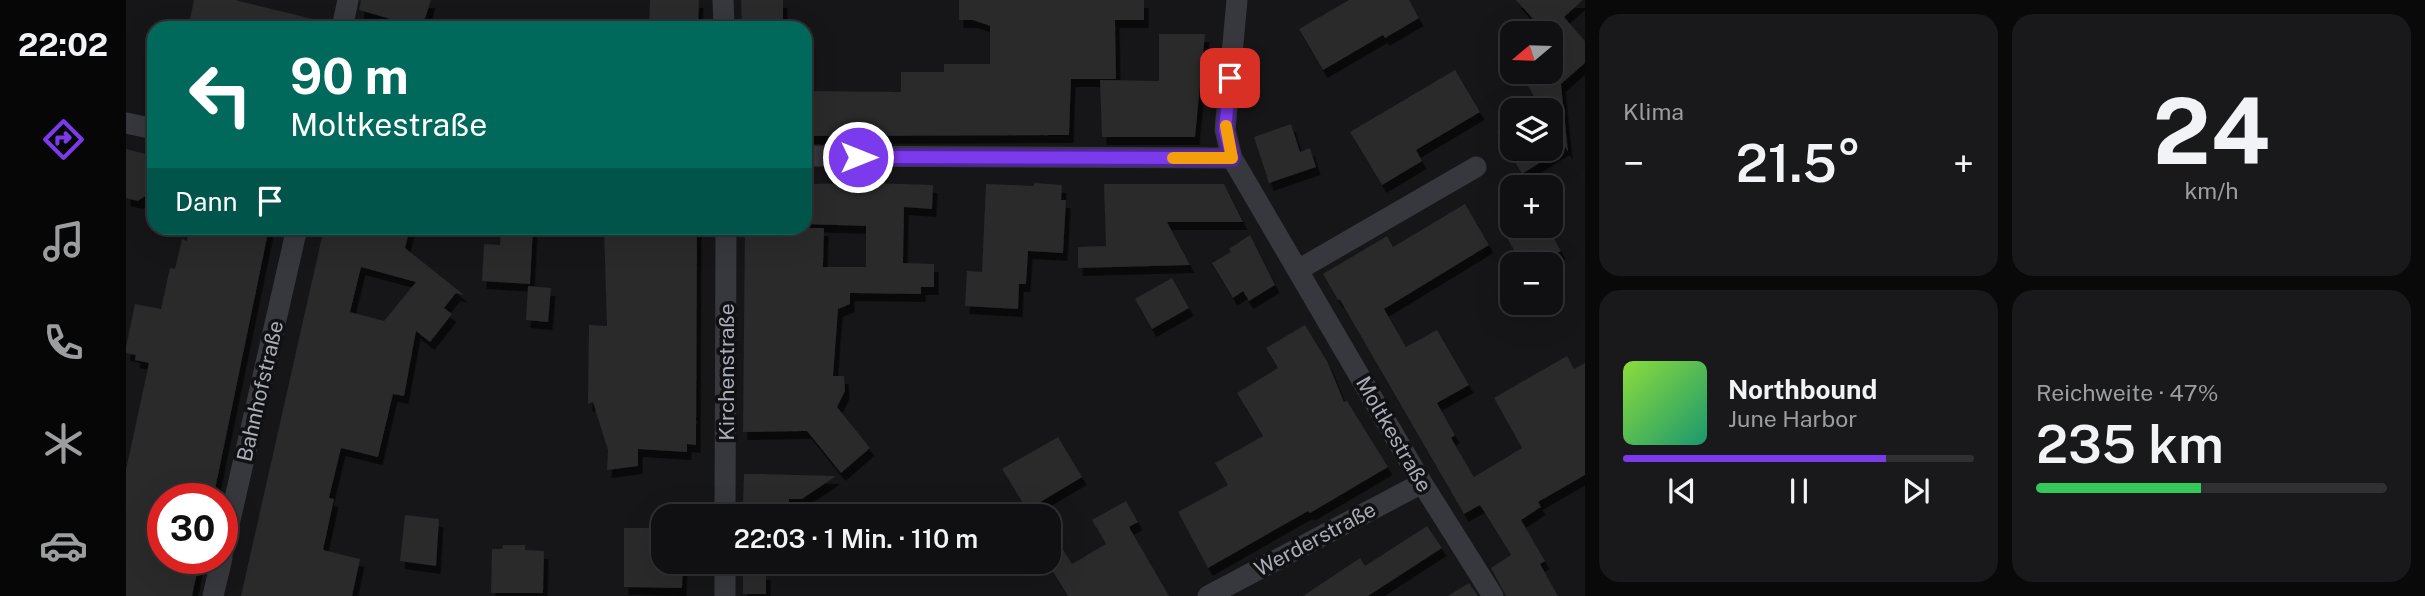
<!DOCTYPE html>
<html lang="de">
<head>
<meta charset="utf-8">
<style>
	body { margin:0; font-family:"Public Sans",sans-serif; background:#19191b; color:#f1f3f6; height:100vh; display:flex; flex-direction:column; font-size:26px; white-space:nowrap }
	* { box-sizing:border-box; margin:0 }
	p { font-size:23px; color:#9c9d9f }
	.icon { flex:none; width:38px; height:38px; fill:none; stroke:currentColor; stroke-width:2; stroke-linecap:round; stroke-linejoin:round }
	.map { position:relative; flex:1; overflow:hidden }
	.side { display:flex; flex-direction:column; gap:14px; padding:14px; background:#09090a; width:840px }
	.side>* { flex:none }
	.top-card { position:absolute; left:21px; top:21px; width:665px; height:214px; border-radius:21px; box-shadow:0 7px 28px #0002,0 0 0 2px #303032; background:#00695c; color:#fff; overflow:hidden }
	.needle { width:46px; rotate:251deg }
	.controls { position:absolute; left:1374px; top:21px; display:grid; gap:14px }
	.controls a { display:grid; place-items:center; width:63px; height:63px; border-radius:14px; background:#101012; box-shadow:0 7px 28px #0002,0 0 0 2px #303032; font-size:35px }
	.speed { position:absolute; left:21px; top:483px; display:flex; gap:14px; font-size:35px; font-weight:700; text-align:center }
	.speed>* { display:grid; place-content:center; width:91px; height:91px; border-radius:50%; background:#101012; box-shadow:0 7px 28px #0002,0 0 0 2px #303032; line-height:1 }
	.speed .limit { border:10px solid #d22; background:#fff; color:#111 }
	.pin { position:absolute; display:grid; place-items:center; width:60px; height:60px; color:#fff; margin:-30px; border-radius:14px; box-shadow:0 4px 10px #0006 }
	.me { position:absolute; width:77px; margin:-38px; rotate:90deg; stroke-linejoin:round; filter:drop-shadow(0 0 5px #0008) }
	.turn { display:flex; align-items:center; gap:24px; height:147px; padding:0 28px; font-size:32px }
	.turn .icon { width:91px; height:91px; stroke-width:2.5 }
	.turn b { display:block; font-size:49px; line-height:60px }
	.then { display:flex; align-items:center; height:66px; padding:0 28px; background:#0003; gap:14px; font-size:26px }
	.big { font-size:52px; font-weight:600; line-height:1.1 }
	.side .tile { flex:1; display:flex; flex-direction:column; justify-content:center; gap:10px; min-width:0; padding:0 24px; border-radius:21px; background:#19191b }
	.side .dial { align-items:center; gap:0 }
	.dial b { font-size:91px; line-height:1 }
	.song { display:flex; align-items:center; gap:21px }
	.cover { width:84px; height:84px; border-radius:10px; background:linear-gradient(135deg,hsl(90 70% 55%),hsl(160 70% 35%)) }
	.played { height:7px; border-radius:4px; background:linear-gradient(90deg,#7c3aed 75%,#303032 75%) }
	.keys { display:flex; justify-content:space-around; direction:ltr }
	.heat { display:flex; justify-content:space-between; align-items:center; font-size:38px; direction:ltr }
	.charge { height:10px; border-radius:5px; background:linear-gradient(90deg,#34c759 47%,#303032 0) }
	.side .tiles { flex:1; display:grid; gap:14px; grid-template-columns:repeat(2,1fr) }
	.trip { position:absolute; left:525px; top:504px; width:410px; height:70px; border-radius:21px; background:#101012; box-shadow:0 7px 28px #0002,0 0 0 2px #303032; font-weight:600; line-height:70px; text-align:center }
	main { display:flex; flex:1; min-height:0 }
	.dock { display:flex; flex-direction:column; width:126px; justify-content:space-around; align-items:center; background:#060607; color:#9c9d9f }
	.dock .icon { width:49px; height:49px }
	.dock .selected { color:#7c3aed }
	.dock b { font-size:32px; color:#f1f3f6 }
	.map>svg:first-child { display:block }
	.building { fill:#29292c; fill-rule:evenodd; filter:url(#shadow) }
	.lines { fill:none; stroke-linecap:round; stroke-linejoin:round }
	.minor { stroke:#37383d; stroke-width:21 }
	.route-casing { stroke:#51269a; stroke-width:18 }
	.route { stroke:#7c3aed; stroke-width:12 }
	.slow { stroke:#f59e0b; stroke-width:12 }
	.labels { text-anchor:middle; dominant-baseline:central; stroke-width:7; stroke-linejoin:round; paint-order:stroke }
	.street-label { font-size:21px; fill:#a8adb8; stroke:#111113 }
</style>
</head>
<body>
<main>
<nav class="dock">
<b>22:02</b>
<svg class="icon selected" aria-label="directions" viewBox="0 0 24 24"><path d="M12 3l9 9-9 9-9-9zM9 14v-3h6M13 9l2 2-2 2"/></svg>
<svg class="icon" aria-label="music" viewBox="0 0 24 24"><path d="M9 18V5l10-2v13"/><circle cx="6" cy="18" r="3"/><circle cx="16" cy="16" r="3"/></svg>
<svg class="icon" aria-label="phone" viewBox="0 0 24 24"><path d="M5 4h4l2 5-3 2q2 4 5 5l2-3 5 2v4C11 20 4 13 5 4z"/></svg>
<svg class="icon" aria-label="climate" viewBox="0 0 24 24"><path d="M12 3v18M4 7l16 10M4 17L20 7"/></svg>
<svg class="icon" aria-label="car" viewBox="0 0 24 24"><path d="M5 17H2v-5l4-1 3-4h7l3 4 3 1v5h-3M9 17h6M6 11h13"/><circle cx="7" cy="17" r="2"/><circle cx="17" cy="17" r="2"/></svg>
</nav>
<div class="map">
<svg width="1459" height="596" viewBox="0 0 1459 596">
	<defs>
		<filter id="shadow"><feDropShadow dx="4.5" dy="8" stdDeviation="0" flood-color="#0009"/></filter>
	</defs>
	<rect width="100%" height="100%" fill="#161618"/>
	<!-- building -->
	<path class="building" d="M68,0H109L191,20L190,28H62Z
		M235,0H305L296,28L233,10Z
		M524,0H573L572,28H523Z
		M615,0H657V28H616Z
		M833,0H1018V20H989L990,79H945L943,135L680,136V91L775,92V72H818V64H864V26L847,20H833Z
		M1223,0H1283L1293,18L1259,38L1257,35L1197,70L1173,29Z
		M1390,0H1457L1438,17L1459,41V63L1435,84L1442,152L1439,147L1396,174L1371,132L1386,123V149H1424V110H1407L1414,106L1393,72H1424V33H1415L1418,31Z
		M1033,34H1079L1069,137H976L974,80L1033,81Z
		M1329,70L1354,112L1290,150L1296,161L1256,185L1224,132Z
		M1165,124L1174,152L1184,148L1190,167L1143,183L1128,137Z
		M0,149L28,156V190L12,201L0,198Z
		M741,183L807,185L806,209L778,207L777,263L808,264V287H795V294L724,293V304L712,309L707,376H718L719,391L711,407L744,448L715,473L681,431L617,432L619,228H698L697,267H740V226L679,224V184Z
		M908,183L936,185L935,200H940L937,253L902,251L900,284H893L892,309L839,306L841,271L856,272L860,184L908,186Z
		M978,184H1098L1117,222H1041L1064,265L952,268V247L980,246Z
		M1339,204L1363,245L1258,309L1280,347L1311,330L1343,385L1311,403L1329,435L1325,438L1348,477L1396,448L1368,398L1441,356L1448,369L1459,363V475L1412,502L1415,507L1395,520L1419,561L1414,564L1432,596H1380L1365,568L1385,555L1354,505L1338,514L1214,300H1212L1197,274L1261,236L1267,247Z
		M1374,226H1421L1435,251L1410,264H1396Z
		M63,228H143L87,499H37V558H74L66,596H0V470L23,363L9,360L10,355L0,353V347L9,304L35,309L44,268L49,269L56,239L61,241Z
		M198,228H284L279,248L338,295L330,293L318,308L326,314L304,342L290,331L278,396L267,394L252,457L215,448L203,498L208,499L197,550L234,559L226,596H115ZM235,267L290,282L258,321L224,312Z
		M375,228H407L404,284L356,281L358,244L374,245Z
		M478,228H571L570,445L561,444V452L512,449V466L481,470L482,450L467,402L462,404L463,325L481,326Z
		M1124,235L1149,285L1123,301L1117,291L1107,298L1086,263L1105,252L1103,249Z
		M1046,278L1063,308L1026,329L1009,299Z
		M402,286L425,288L422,322L400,320Z
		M1179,325L1202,363L1218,402L1221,401L1262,467L1184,513L1182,511L1082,568L1052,512L1102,485L1089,463L1137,436L1111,393L1152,368L1140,348Z
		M932,437L956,477L901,510L876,469Z
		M618,474H634L710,476L676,499H663V505L617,504Z
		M1000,501L1012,522L1003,527L1043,596H942L922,564V526L946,564L980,544L966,520Z
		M279,515L313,519L310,566L274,561Z
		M1301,526L1316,548L1242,596H1177L1234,558L1239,566Z
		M498,528H537V562H557L556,588L498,587Z
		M377,545H399V550L418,551L417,593H365L366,549H376Z
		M617,572H640V594H617Z
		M1343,583L1352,596H1322Z"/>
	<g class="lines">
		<!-- minor -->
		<path class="minor" d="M597,0L598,28
			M1111,0L1099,130L1106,158L1296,483L1367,596
			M216,28L222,0
			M0,123L28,129
			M679,156L1106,158
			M1172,270L1350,167
			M599,516L600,228
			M96,555L171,228
			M87,596L96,558
			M599,596V562
			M1082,596L1296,483"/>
	</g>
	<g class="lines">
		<!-- route casing -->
		<g class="route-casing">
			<path id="route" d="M732,157L1106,158L1099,130L1104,78"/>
		</g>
		<!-- route -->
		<use href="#route" class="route"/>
		<!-- slow -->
		<path class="slow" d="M1047,158H1106L1100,126"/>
	</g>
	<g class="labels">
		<!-- street labels -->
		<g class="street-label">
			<text transform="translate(600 372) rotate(-90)">Kirchenstraße</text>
			<text transform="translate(134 391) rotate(-77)">Bahnhofstraße</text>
			<text transform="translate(1268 434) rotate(60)">Moltkestraße</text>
			<text transform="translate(1189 539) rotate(-28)">Werderstraße</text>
		</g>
	</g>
</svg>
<div class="controls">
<a><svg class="needle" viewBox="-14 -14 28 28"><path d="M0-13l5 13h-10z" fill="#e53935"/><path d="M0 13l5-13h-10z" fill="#9c9d9f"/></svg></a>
<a><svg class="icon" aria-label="layers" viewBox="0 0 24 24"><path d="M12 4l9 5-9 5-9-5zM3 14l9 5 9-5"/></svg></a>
<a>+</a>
<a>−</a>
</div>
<div class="speed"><div class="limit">30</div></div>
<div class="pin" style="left:1104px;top:78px;background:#d93025"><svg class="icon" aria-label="arrive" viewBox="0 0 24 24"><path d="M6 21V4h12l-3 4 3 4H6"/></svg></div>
<svg class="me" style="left:732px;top:157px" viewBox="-20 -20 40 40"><circle r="17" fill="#7c3aed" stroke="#fff" stroke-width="3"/><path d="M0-11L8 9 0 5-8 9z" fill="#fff"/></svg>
<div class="trip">22:03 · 1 Min. · 110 m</div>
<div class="top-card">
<div class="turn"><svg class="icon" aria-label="left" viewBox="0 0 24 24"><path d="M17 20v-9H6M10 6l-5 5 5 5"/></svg><div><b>90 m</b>Moltkestraße</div></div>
<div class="then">Dann<svg class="icon" aria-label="arrive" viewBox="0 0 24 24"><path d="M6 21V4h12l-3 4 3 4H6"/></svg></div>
</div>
</div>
<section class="side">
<div class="tiles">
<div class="tile"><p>Klima</p>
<div class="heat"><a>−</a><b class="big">21.5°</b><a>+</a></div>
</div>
<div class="tile dial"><b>24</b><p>km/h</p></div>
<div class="tile">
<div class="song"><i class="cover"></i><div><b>Northbound</b><p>June Harbor</p></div></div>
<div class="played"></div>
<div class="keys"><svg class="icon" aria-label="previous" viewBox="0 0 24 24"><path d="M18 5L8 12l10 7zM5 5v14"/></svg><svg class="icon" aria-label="pause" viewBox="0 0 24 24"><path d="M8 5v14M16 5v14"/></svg><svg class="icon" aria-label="next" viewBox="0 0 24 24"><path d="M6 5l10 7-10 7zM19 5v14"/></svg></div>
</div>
<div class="tile"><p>Reichweite · 47%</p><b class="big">235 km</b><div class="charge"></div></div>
</div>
</section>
</main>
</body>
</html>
